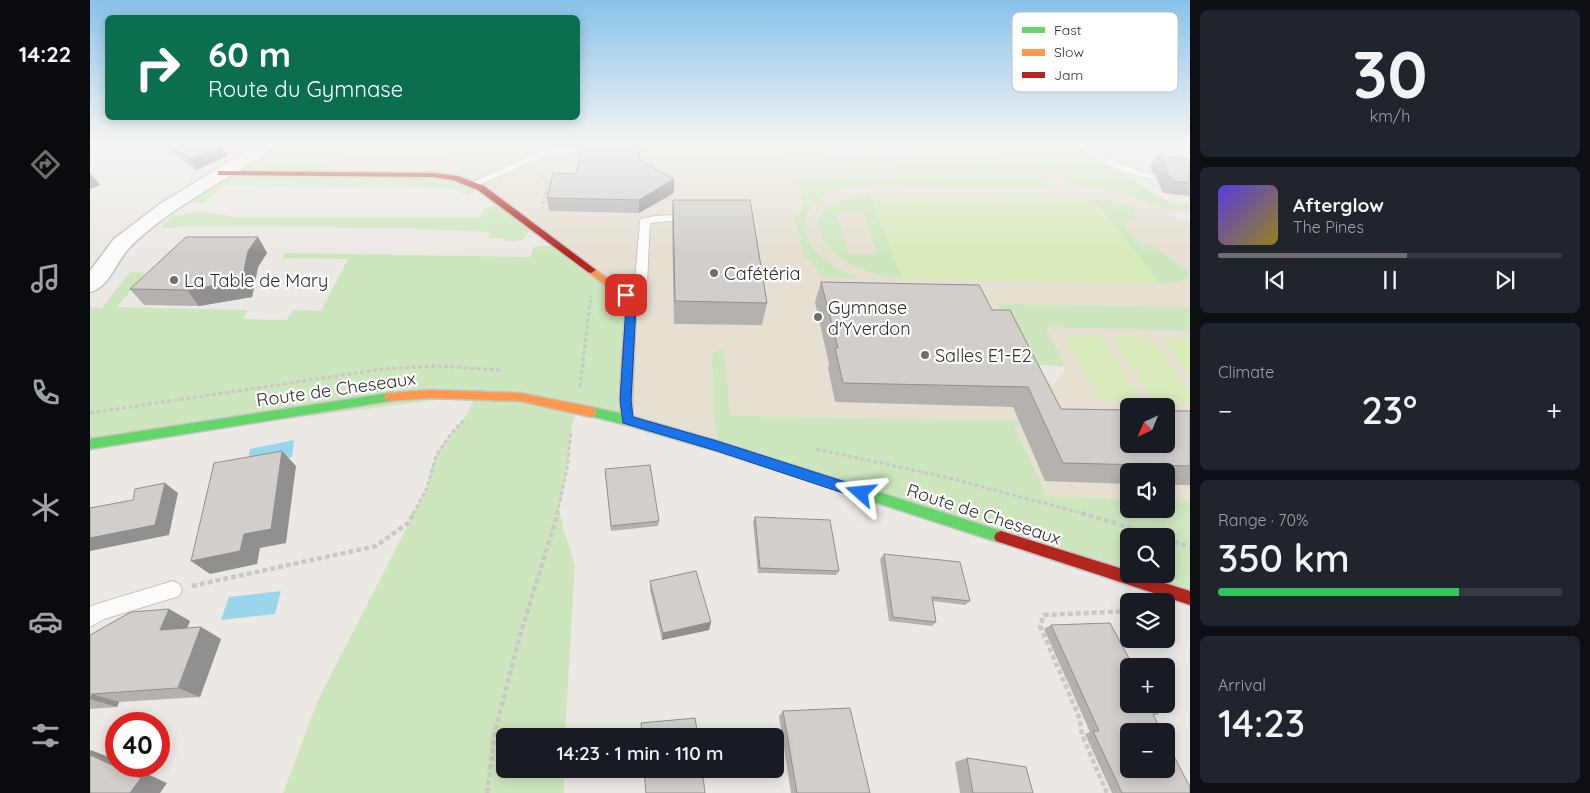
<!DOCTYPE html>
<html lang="en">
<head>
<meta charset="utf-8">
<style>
	body { margin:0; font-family:Quicksand,sans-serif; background:#20242c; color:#f1f3f6; height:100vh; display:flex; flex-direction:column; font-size:19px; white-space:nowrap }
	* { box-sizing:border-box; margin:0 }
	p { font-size:16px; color:#9ea1a6 }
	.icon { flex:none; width:28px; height:28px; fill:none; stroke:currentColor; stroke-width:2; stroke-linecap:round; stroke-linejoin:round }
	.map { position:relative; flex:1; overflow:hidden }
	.side { display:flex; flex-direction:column; gap:10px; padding:10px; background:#0d0f14; width:400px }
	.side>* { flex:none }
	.hud { position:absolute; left:15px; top:15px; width:475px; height:105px; border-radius:8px; box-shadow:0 2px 12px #0003; background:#0b6e4f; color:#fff; overflow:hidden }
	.needle { width:32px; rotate:224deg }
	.tools { position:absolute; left:1030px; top:398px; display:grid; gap:10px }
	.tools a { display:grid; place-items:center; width:55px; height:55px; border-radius:8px; background:#171b24; box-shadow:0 2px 12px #0003; font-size:25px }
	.speed { position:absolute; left:15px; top:712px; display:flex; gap:10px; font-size:25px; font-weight:700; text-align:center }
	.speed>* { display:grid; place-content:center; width:65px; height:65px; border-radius:50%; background:#171b24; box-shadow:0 2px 12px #0003; line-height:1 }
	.speed .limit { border:8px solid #d22; background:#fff; color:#111 }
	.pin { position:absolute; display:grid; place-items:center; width:42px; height:42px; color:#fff; margin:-21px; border-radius:10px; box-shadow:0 2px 8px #0006 }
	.me { position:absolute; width:55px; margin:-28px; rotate:288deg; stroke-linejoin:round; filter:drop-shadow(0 0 4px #0008) }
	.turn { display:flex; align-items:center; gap:18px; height:105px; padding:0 20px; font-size:22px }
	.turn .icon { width:65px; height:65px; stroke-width:2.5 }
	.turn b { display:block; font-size:35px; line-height:42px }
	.big { font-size:38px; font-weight:600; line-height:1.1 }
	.side .widget { flex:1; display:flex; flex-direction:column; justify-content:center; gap:8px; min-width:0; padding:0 18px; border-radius:8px; background:#20242c }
	.side .dial { align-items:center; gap:0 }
	.dial b { font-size:65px; line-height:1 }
	.song { display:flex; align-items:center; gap:15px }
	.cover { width:60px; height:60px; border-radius:8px; background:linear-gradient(135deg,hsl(250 70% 55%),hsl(50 70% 35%)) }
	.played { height:5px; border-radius:2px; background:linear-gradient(90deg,#706f6e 55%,#363941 55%) }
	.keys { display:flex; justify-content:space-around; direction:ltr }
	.heat { display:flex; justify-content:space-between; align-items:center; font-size:28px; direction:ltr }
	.charge { height:8px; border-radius:4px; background:linear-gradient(90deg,#34c759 70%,#363941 0) }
	.trip { position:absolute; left:406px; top:728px; width:288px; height:50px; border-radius:8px; background:#171b24; box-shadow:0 2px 12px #0003; font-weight:600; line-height:50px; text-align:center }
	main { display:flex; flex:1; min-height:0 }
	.dock { display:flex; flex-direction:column; width:90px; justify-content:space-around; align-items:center; background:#090b0e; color:#9ea1a6 }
	.dock .icon { width:35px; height:35px }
	.dock .current { color:#706f6e }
	.dock b { font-size:22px; color:#f1f3f6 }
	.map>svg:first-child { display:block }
	.education { fill:#e6e0d3; fill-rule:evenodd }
	.green { fill:#cee6be; fill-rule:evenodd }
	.pitch { fill:#d9eabb }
	.water { fill:#99d6ec }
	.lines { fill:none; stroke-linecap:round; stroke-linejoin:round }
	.lane-casing { stroke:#c5c4c5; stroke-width:2 }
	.street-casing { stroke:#c5c4c5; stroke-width:3 }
	.fast-casing { stroke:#c5c4c5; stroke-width:3 }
	.slow-casing { stroke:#c5c4c5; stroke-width:3 }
	.jam-casing { stroke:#c5c4c5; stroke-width:3 }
	.path-far2 { stroke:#c9c9c8; stroke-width:2.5; stroke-dasharray:3 2; stroke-linecap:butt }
	.path-far1 { stroke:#c9c9c8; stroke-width:3; stroke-dasharray:4 2.5; stroke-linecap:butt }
	.path { stroke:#c9c9c8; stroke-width:4.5; stroke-dasharray:5 3; stroke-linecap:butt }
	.lane { fill:#fcfcfb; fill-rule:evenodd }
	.street { fill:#fcfcfb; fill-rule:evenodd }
	.fast { fill:#63d668; fill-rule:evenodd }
	.slow { fill:#ff974d; fill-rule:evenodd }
	.jam { fill:#b3261e; fill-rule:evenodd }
	.wall { fill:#b4b1af }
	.shaded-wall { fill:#92908e }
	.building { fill:#d1cecb; stroke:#92908e }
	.route { fill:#1a73e8; stroke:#114b97 }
	.poi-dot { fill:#706f6e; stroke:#fff; stroke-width:2 }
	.labels { text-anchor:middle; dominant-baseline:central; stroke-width:4.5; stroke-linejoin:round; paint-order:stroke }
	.poi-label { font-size:18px; fill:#2e2e2e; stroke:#fff; text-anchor:start }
	.street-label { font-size:18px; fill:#2e2e2e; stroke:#fff }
	.key { fill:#fff; stroke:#c0c0c0; stroke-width:1 }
	.key-label { font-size:14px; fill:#2e2e2e }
</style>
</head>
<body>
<main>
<nav class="dock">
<b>14:22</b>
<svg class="icon current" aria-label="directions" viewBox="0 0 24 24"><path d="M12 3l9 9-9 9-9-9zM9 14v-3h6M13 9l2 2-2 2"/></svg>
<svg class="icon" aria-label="music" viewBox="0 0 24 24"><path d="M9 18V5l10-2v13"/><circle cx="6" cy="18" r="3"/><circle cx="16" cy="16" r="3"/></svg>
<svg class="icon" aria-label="phone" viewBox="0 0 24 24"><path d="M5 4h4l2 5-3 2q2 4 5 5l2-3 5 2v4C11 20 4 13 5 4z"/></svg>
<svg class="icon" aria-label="climate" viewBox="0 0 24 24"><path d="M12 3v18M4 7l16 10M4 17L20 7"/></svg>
<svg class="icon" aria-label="car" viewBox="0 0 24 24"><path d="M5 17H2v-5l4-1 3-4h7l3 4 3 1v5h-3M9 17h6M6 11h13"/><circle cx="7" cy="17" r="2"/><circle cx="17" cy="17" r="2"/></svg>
<svg class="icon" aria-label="filters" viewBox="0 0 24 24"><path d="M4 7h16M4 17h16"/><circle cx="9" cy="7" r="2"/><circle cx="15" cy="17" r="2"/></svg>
</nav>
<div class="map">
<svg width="1100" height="793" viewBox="0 0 1100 793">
	<rect width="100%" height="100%" fill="#ece8e4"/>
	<!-- education -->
	<path class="education" d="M447,144H689L694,166L934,170L968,172L981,186L1005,188L1036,194L1077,210L1100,208V212L1082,215L1092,221H1100V307L909,304L941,364L963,386L976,367L954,327L1100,331V501L1076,500V471H1039V499L957,496L924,425L957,421L639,416L634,349L622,353L624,418L628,440L537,420L541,306L384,184L235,175L238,165L254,149H353L356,153L409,154V158ZM1039,406H1076V444H1039Z"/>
	<!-- green -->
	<path class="green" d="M187,144H200L236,151L246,144H447L429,157L409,158V154L356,153L353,149H255L238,165L235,175H343L391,188L378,195L363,189L136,185L114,203H87Z
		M689,144H730L733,154L741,158L916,159L896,144H987L1082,204L1100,203V208L1077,210L1036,194L1005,188L981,186L968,172L934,170L694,166Z
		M768,173H791L794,181H807L804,173L951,176L962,189L790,186C774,187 755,186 740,193C709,207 708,237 732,258C742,267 754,272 766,278L733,277L719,258H714L704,215L708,214L714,206L707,177L730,178L767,175Z
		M772,194L780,195L812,279C793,276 774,272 757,262C740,252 717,228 736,208C745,200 761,197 772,194ZM746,212H773L787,255H759Z
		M1002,199L1023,201L1044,207L1047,220L1031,221L1050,245L1063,246L1100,273V275L1092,280L1071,284Z
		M413,204L443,227L432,240L416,242L414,238H399V232L313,228L104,226L71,228L81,217L108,211L145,217H391L392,210L398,207Z
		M451,246H468L536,295L537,420L487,410L482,426L477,469L469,509L473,528L485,564L475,736H415V769H474V793H193L228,700L337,488C340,477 342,463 347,454C361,431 378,421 385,395L0,444V307L12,308L40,272L55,273L27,307L158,310L153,319L196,320L203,310L231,311L258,259L192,258L195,253L441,257L443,248Z
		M908,304L1100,307V331L955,327L976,367L941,364Z
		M634,349L640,416L958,421L962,427L924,425L957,496L1039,499V509H1076V500L1100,501V598L628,440L624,418L622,353ZM1039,536H1076V574H1039Z"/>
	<!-- pitch -->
	<path class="pitch" d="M780,195L1002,199L1071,284L812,279Z
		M972,335L1010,336L1054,402L1011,401Z
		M1020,336L1059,337L1100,393V403L1064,402Z
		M1071,338H1100V377Z"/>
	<!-- water -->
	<path class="water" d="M204,440L202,457L157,466L160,449Z
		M191,591L185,614L131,620L139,597Z"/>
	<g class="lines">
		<!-- lane casing -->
		<g class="lane-casing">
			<path id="lane" d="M178,144H191L170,154L167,155L162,152Z
				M987,144H997L1027,163L1066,176L1061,179C1034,173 1006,165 987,144Z
				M487,148L492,151L490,153L459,154L387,186L384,187L379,184L455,149Z
				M587,215L591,216L592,218L591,220L560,223L557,282L540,298H532L530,295L545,281L550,221L551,219L564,216Z
				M83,581L89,584L92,590L89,596L14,619L0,627V607L4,605Z"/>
		</g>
		<!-- street casing -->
		<g class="street-casing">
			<path id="street" d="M167,147L173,148L176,152L173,156C130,183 76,211 40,247C26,261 20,287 0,292V271L24,239L70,204L161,148Z"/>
		</g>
		<!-- fast casing -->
		<g class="fast-casing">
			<path id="fast" d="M300,393L304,394L306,397L304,400L300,401L0,449V439Z
				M501,407L537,415L627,441L911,531L916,533L918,537L916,541L911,543L627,451L537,425L497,415L495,412L497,409Z"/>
		</g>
		<!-- slow casing -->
		<g class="slow-casing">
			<path id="slow" d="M501,267L539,293L546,306L542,400L543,420L541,423H533C526,408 535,327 536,306L532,297L498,272L496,270Z
				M340,390L430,393L501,407L505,409L507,412L505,415L501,417L430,401L340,398L300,401L296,400L294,397L296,394L300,393Z"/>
		</g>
		<!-- jam casing -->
		<g class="jam-casing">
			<path id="jam" d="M128,171L343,173L368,176L394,186L506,270L501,273L498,272L388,190L363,180L343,177L131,175H128Z
				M911,531L1039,571V574H1046L1100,591V605L906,541L904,537L906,533Z"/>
		</g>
		<!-- path-far2 -->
		<path class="path-far2" d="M447,172L458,181L452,208
			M500,303L501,296"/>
		<!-- path-far1 -->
		<path class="path-far1" d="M490,387L500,302
			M0,413L293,369L346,366L410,370
			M726,449L855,477L995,514
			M323,514L337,488L346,456L360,435L375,419
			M467,514L477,469L481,432"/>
		<!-- path -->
		<path class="path" d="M991,513L1067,536
			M1076,539L1100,547
			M102,586L286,546L318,523L324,513
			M397,793L405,731L431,632L468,513
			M1017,793L992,735L990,719L950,626L954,615L1039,611"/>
		<!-- lane -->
		<use href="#lane" class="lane"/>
		<!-- street -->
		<use href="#street" class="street"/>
		<!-- fast -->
		<use href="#fast" class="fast"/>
		<!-- slow -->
		<use href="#slow" class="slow"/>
		<!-- jam -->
		<use href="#jam" class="jam"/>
	</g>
	<!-- wall -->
	<path class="wall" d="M74,144H130L132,146L138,156L106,170L77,149Z
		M550,144V160L584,179V193L549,213L459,211L457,198L486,174Z
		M1068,155L1100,159V196L1073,193L1066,178L1068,175L1063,173L1060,166Z
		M583,200L677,303L672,325L584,324L582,223Z
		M168,237L177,253L168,267L162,297L109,306L54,305L40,289Z
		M731,282L902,310L971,409L1100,411V485H1076V471H1039V484L955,481L923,407L745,402L738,368L739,364L725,302Z
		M515,469L569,521L568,526L521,531Z
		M665,517L749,571L746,575L668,573L663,522Z
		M794,554L880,601L875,605L843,601L846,622L842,626L799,621L790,559Z
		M560,581L621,622L619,630L572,640L560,590Z
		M79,609L100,621L97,628L111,627L131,639L110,697L29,702L27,707L0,709V635Z
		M961,625L1068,714L1063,715L1100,793H1022L995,734L1000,732L954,629Z
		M693,711L780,793H701L689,716Z
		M877,758L943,793H870L865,762Z"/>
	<!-- shaded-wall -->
	<path class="shaded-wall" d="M132,146L138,156L106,170L100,159Z
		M0,173L10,185L0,189Z
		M584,179V193L549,213V200Z
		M168,237L177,253L168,267L162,297L109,306L97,290L158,251Z
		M192,451L206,466L196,543L170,548L167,564L120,574L101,561L154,534Z
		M75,483L88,493L79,535L0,551V538Z
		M79,609L100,621L92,641L70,630Z
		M621,622L619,630L572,640L573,633Z
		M111,627L131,639L110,697L88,688Z
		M2,694L29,702L27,707L0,699Z
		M0,750L6,752L26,760V766H40L77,783L70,793H40L0,755Z"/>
	<!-- building -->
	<path class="building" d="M79,144H130L132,146L100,159Z
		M492,144H550L549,160L584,179L549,200L457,198L463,173L486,174Z
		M1068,155L1100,159V183L1082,181L1074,167L1076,163L1072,161Z
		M583,200H660L677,303L585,301Z
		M96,237H168L158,251L152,281L97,290L40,289Z
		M731,282L889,285L902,310H920L971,409L1039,410V444H1076V411H1100V466L973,463L938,387L753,383L745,348H748Z
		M192,451L181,529L154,534L150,551L101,561L124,463Z
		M560,465L569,521L521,526L515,469Z
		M75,483L65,525L0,538V508L43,500L45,489Z
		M665,517L740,520L749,571L670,568Z
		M794,554L870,562L880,601L842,597L846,622L803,617Z
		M606,571L621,622L573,633L560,581Z
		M79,609L70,630L111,627L88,688L2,694L0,699V635L41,612Z
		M1020,623L1043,666H1039V704H1063L1068,714H1063L1071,731H1039V769H1076V741L1100,787V793H1032L1003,731H1009L961,625Z
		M760,708L780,793H707L693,711Z
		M605,718L608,736H552L551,723Z
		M0,755L51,778L40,793H0Z
		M877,758L936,767L943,793H883Z
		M554,769H612L615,793H556Z"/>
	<!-- sky -->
	<linearGradient id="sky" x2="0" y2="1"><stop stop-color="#88c2ea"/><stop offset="0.56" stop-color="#f6f5f3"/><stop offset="1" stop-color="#f6f5f3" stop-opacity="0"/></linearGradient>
	<rect width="1100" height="255" fill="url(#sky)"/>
	<!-- route -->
	<path class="route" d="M536,292L540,293L546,306L541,400L543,417L627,441L771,487L776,489L778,493L776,497L771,499L627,451L533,423L530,400L536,306L531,295Z"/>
	<!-- markers -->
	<g class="poi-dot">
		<circle cx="624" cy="273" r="5"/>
		<circle cx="84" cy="280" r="5"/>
		<circle cx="728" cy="317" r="5"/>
		<circle cx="835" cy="355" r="5"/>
	</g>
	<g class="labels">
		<!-- poi labels -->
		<g class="poi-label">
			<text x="634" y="273">Cafétéria</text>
			<text x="94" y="280">La Table de Mary</text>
			<text x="738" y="307">Gymnase<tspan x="738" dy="21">d'Yverdon</tspan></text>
			<text x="845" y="355">Salles E1-E2</text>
		</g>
		<!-- street labels -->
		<g class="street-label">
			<text transform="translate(246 389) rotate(-8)">Route de Cheseaux</text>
			<text transform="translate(894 514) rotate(18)">Route de Cheseaux</text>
		</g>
	</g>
	<!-- legend -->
	<rect x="922" y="12" width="166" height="80" rx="8" class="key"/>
	<rect x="932" y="27" width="23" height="6" fill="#63d668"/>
	<rect x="932" y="49" width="23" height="7" fill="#ff974d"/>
	<rect x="932" y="72" width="23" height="6" fill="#b3261e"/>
	<g class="key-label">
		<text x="964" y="35">Fast</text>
		<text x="964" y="57">Slow</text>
		<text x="964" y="80">Jam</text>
	</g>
</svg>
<div class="tools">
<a><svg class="needle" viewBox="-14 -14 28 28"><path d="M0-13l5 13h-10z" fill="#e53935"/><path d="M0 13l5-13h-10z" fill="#9ea1a6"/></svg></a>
<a><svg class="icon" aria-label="sound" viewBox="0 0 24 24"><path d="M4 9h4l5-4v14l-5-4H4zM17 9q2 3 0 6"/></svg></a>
<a><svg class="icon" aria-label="search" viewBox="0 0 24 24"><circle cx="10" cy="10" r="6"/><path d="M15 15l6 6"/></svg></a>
<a><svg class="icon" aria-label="layers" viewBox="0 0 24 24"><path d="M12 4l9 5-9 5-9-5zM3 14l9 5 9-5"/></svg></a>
<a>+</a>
<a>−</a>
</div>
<div class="speed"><div class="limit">40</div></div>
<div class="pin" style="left:536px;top:295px;background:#d93025"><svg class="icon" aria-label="arrive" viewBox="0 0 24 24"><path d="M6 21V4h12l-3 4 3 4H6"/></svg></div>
<svg class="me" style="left:771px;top:493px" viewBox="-20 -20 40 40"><path d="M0-17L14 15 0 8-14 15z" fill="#1a73e8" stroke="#fff" stroke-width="4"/></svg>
<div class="trip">14:23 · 1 min · 110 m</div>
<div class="hud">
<div class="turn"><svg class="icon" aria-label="right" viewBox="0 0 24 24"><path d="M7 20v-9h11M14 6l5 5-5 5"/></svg><div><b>60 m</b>Route du Gymnase</div></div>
</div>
</div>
<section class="side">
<div class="widget dial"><b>30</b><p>km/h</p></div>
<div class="widget">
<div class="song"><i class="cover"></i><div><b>Afterglow</b><p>The Pines</p></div></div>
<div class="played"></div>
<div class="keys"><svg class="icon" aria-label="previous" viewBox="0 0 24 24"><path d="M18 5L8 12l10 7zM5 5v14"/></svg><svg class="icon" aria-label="pause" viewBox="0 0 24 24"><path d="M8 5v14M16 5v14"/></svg><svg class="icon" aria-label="next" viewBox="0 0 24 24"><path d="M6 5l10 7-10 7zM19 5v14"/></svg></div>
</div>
<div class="widget"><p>Climate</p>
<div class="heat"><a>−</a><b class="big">23°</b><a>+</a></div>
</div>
<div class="widget"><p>Range · 70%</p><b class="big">350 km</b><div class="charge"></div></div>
<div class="widget"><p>Arrival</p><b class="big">14:23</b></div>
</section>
</main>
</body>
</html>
